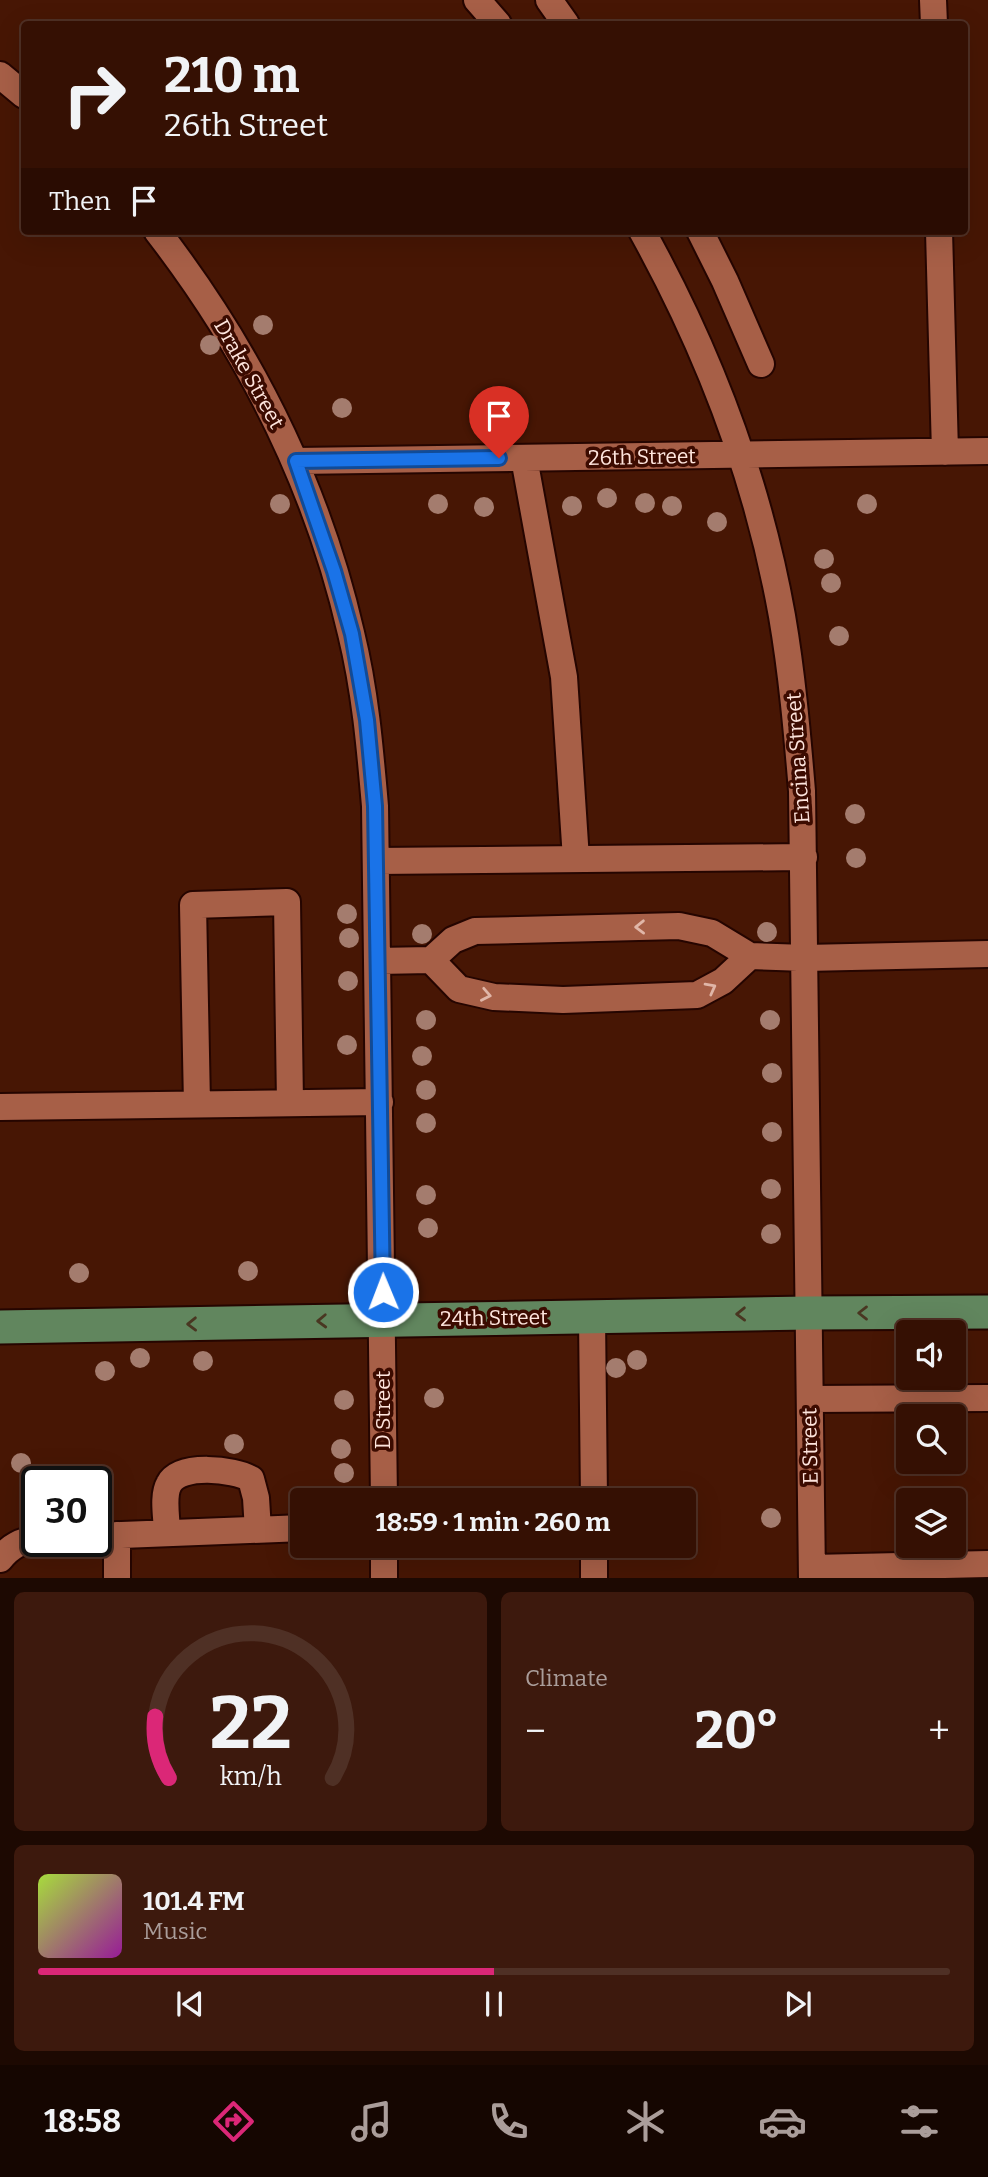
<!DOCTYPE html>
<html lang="en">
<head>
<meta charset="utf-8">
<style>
	body { margin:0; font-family:Bitter,serif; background:#3d190d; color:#f1f3f6; height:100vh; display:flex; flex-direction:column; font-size:26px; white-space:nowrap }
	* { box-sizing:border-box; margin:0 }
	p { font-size:23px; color:#aa9d9a }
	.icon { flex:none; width:38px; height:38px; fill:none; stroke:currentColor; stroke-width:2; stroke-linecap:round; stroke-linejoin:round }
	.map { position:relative; height:1578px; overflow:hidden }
	.side { display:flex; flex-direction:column; gap:14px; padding:14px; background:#1d0902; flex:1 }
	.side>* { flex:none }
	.hud { position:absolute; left:21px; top:21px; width:947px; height:214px; border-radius:7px; box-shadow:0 7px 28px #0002,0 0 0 2px #4f3025; background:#351003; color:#f1f3f6; overflow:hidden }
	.fabs { position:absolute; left:896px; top:1320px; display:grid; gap:14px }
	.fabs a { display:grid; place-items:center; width:70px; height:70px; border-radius:7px; background:#351003; box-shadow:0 7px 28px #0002,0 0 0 2px #4f3025; font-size:35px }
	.speed { position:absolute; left:21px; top:1466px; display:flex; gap:14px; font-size:35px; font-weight:700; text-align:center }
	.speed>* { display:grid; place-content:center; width:91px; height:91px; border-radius:50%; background:#351003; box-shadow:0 7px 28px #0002,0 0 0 2px #4f3025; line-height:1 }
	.speed .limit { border:4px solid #111; border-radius:10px; background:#fff; color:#111 }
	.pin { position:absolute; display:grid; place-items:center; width:60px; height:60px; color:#fff; margin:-72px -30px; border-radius:50% 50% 50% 0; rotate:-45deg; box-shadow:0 0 7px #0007 }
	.pin .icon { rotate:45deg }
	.me { position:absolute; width:77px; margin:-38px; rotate:359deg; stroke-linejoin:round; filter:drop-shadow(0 0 5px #0008) }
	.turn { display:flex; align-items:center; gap:24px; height:147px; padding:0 28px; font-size:32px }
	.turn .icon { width:91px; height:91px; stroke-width:2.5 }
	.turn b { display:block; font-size:49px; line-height:60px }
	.then { display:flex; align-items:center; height:66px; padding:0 28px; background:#0003; gap:14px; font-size:26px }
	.big { font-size:52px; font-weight:700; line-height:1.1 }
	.side .widget { flex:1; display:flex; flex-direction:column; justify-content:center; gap:10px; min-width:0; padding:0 24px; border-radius:10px; background:#3d190d }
	.side .dial { align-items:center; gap:0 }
	.dial svg { height:182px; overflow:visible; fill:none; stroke:#4f3025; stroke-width:7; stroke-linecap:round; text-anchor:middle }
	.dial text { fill:#f1f3f6; stroke:none }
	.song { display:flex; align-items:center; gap:21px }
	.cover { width:84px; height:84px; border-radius:10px; background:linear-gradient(135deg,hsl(80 70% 55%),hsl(300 70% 35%)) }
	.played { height:7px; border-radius:4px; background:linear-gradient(90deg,#db2777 50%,#4f3025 50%) }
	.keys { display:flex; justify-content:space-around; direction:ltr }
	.heat { display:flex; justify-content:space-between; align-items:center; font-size:38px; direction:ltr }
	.side .tiles { flex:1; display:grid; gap:14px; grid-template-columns:1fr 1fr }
	.widget:last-child { grid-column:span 2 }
	.trip { position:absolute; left:290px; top:1488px; width:406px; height:70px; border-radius:7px; background:#351003; box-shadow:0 7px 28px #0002,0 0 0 2px #4f3025; font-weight:700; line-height:70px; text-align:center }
	.dock { display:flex; height:112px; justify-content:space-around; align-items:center; background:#150601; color:#aa9d9a }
	.dock .icon { width:49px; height:49px }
	.dock .current { color:#db2777 }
	.dock b { font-size:32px; color:#f1f3f6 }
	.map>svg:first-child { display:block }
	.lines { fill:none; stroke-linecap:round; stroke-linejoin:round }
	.minor-casing { stroke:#250500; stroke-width:30 }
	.major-casing { stroke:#250500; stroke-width:37 }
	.minor { stroke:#a75f47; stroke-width:26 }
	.major { stroke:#61865e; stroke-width:33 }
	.tree { fill:#a47c6e }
	.oneway { stroke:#e0b6a8 }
	.oneway2 { stroke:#493621 }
	.route-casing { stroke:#114b97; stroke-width:18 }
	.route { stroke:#1a73e8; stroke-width:12 }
	.labels { text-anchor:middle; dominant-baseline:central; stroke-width:7; stroke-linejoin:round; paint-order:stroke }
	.street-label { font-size:21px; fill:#fee5dd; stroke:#3c0b00 }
</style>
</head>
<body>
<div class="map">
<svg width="988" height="1579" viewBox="0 0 988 1579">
	<rect width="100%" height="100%" fill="#471604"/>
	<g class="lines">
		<!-- minor casing -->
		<g class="minor-casing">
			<path id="minor" d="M477,0L498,24
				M549,0L566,24
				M933,0L934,24
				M0,75L24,95
				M157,231C249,350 317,485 351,633C365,690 370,748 375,806L384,1500
				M642,231C708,350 758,481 782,616C792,674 797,732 802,791L812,1579
				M700,231L725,281L761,364
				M939,231L945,452
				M524,458L564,677L576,859
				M296,461L988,451
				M376,861L804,857
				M431,960L459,989L494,997L563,1000L697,995L723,981L750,956
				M377,961L431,960L453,940L475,931L679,926L712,933L750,956L805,958L988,954
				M197,1104L193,905L287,902L290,1103
				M0,1107L380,1102
				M592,1317L594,1500
				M810,1399L988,1398
				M167,1533C167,1519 162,1496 169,1484C180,1463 234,1469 251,1479L256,1498L258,1530
				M96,1536L303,1528
				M384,1545V1579
				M594,1545V1579
				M0,1559C11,1546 20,1541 37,1539
				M812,1568L988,1564
				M117,1579V1535"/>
		</g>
		<!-- major casing -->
		<g class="major-casing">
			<path id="major" d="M0,1327L809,1313L988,1312"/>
		</g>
		<!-- minor -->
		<use href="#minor" class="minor"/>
		<!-- major -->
		<use href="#major" class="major"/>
	</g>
	<!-- trees -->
	<g class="tree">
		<circle cx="263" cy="325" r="10"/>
		<circle cx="210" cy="345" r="10"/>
		<circle cx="342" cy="408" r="10"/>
		<circle cx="607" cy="498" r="10"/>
		<circle cx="645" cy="503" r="10"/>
		<circle cx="280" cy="504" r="10"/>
		<circle cx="438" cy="504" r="10"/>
		<circle cx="867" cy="504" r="10"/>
		<circle cx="572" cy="506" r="10"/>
		<circle cx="672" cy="506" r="10"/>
		<circle cx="484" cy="507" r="10"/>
		<circle cx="717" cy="522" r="10"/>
		<circle cx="824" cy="559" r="10"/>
		<circle cx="831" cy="583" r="10"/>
		<circle cx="839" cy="636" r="10"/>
		<circle cx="855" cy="814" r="10"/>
		<circle cx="856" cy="858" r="10"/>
		<circle cx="347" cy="914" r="10"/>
		<circle cx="767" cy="932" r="10"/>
		<circle cx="422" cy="934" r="10"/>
		<circle cx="349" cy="938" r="10"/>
		<circle cx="348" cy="981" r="10"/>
		<circle cx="426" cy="1020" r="10"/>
		<circle cx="770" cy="1020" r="10"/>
		<circle cx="347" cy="1045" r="10"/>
		<circle cx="422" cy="1056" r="10"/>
		<circle cx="772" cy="1073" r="10"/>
		<circle cx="426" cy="1090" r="10"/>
		<circle cx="426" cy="1123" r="10"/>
		<circle cx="772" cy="1132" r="10"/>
		<circle cx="771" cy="1189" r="10"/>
		<circle cx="426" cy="1195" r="10"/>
		<circle cx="428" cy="1228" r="10"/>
		<circle cx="771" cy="1234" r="10"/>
		<circle cx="248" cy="1271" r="10"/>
		<circle cx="79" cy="1273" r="10"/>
		<circle cx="140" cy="1358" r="10"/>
		<circle cx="637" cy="1360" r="10"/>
		<circle cx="203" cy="1361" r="10"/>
		<circle cx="616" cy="1368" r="10"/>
		<circle cx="105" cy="1371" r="10"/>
		<circle cx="434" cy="1398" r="10"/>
		<circle cx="344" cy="1400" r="10"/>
		<circle cx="234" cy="1444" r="10"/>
		<circle cx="341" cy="1449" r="10"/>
		<circle cx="21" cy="1463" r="10"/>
		<circle cx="344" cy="1473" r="10"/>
		<circle cx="771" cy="1518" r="10"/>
	</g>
	<!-- one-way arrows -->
	<defs><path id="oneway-chevron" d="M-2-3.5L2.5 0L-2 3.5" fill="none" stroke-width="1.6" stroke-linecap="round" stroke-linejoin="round" transform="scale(1.75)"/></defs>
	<g class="oneway">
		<use href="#oneway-chevron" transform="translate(640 927) rotate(179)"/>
		<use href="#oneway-chevron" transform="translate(711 988) rotate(-28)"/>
		<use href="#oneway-chevron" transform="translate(486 995) rotate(11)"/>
	</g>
	<g class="oneway2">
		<use href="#oneway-chevron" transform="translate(863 1313) rotate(-180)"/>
		<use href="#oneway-chevron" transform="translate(741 1314) rotate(179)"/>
		<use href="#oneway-chevron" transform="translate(322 1321) rotate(178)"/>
		<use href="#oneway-chevron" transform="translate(192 1324) rotate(179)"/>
	</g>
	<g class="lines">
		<!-- route casing -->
		<g class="route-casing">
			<path id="route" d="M383,1292L375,806L367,720L352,634L334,571L296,461L499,458"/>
		</g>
		<!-- route -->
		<use href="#route" class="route"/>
	</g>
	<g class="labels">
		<!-- street labels -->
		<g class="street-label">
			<text transform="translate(249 374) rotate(61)">Drake Street</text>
			<text transform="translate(642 457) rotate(-1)">26th Street</text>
			<text transform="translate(798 758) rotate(-94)">Encina Street</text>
			<text transform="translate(494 1318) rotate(-1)">24th Street</text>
			<text transform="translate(383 1410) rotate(-90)">D Street</text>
			<text transform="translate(810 1446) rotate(-91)">E Street</text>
		</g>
	</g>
</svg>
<div class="fabs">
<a><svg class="icon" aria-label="sound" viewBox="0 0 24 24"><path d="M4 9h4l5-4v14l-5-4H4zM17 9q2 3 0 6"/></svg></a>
<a><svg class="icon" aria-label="search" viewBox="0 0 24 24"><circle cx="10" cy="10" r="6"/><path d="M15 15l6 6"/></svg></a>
<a><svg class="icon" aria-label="layers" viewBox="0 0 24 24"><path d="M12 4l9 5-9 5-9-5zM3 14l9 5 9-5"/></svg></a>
</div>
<div class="speed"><div class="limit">30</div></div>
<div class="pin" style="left:499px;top:458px;background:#d93025"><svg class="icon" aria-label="arrive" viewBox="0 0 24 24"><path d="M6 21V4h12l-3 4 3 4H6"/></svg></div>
<svg class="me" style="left:383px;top:1292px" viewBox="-20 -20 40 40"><circle r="17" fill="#1a73e8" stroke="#fff" stroke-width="3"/><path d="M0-11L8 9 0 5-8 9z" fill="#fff"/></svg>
<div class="trip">18:59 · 1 min · 260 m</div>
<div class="hud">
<div class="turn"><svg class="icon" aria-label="right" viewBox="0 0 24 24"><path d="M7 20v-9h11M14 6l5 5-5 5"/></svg><div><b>210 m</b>26th Street</div></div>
<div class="then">Then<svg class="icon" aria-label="arrive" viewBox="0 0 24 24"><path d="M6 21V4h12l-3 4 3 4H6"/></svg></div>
</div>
</div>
<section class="side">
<div class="tiles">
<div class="widget dial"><svg viewBox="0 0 100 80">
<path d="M14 69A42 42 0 1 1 86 69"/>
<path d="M14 69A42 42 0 0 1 8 42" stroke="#db2777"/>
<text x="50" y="56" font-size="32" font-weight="700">22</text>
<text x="50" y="72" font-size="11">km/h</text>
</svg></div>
<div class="widget"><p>Climate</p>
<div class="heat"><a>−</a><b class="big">20°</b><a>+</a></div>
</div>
<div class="widget">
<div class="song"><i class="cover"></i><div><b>101.4 FM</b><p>Music</p></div></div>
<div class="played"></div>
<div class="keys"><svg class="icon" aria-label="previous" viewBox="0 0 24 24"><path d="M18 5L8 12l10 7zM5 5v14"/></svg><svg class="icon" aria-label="pause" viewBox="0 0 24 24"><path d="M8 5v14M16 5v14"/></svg><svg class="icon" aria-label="next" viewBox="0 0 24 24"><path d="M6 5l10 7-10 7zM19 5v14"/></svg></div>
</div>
</div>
</section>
<nav class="dock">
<b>18:58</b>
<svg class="icon current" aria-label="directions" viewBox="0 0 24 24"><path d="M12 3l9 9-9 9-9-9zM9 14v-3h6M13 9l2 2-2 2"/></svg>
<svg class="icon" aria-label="music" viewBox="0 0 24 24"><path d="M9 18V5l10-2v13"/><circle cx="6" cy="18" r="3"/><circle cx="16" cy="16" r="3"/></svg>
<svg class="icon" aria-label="phone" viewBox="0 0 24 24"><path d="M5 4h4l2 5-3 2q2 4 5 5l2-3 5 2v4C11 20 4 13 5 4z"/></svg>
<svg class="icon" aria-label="climate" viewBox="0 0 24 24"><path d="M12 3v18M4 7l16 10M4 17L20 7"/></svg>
<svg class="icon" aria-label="car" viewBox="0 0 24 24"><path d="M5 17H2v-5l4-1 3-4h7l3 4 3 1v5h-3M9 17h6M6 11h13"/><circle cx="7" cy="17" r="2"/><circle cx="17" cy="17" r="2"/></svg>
<svg class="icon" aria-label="filters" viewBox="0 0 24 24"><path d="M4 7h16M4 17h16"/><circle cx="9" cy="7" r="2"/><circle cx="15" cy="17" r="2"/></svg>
</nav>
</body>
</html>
